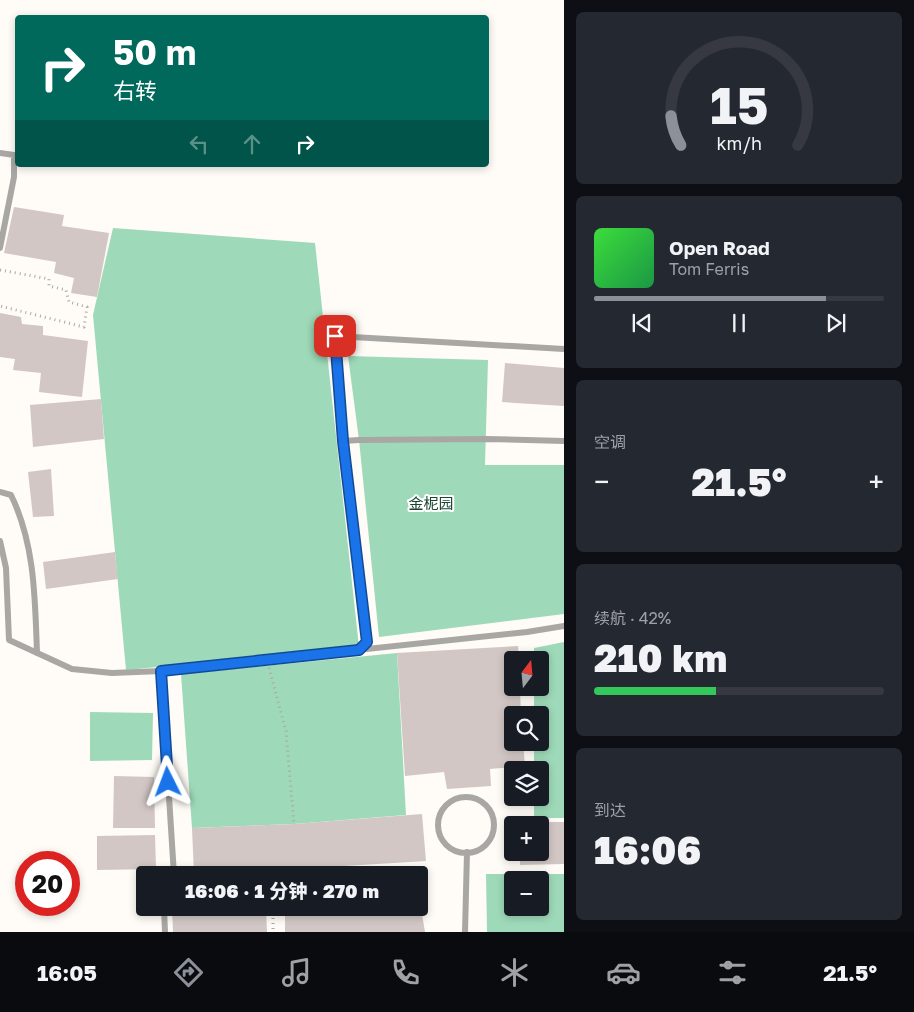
<!DOCTYPE html>
<html lang="zh">
<head>
<meta charset="utf-8">
<style>
	body { margin:0; font-family:"Golos Text","Noto Sans SC",sans-serif; background:#242831; color:#f1f3f6; height:100vh; display:flex; flex-direction:column; font-size:19px; white-space:nowrap }
	* { box-sizing:border-box; margin:0 }
	p { font-size:16px; color:#9ea1a6 }
	.icon { flex:none; width:28px; height:28px; fill:none; stroke:currentColor; stroke-width:2; stroke-linecap:round; stroke-linejoin:round }
	.map { position:relative; flex:1; overflow:hidden }
	.drawer { display:flex; flex-direction:column; gap:12px; padding:12px; background:#0d0f14; width:350px }
	.drawer>* { flex:none }
	.banner { position:absolute; left:15px; top:15px; width:474px; height:152px; border-radius:5px; box-shadow:0 2px 8px #0003; background:#00695c; color:#fff; overflow:hidden }
	.needle { width:32px; rotate:16deg }
	.fabs { position:absolute; left:504px; top:651px; display:grid; gap:10px }
	.fabs a { display:grid; place-items:center; width:45px; height:45px; border-radius:5px; background:#171b24; box-shadow:0 2px 8px #0003; font-size:25px }
	.speed { position:absolute; left:15px; top:851px; display:flex; gap:10px; font-size:25px; font-weight:700; text-align:center }
	.speed>* { display:grid; place-content:center; width:65px; height:65px; border-radius:50%; background:#171b24; box-shadow:0 2px 8px #0003; line-height:1 }
	.speed .limit { border:8px solid #d22; background:#fff; color:#111 }
	.pin { position:absolute; display:grid; place-items:center; width:42px; height:42px; color:#fff; margin:-21px; border-radius:10px; box-shadow:0 2px 8px #0006 }
	.me { position:absolute; width:55px; margin:-28px; rotate:357deg; stroke-linejoin:round; filter:drop-shadow(0 0 4px #0008) }
	.turn { display:flex; align-items:center; gap:18px; height:105px; padding:0 15px; font-size:22px }
	.turn .icon { width:65px; height:65px; stroke-width:2.5 }
	.turn b { display:block; font-size:35px; line-height:42px }
	.lanes { display:flex; align-items:center; height:48px; padding:0 15px; background:#0003; justify-content:center; gap:25px; direction:ltr }
	.lanes .off { opacity:.35 }
	.big { font-size:38px; font-weight:800; line-height:1.1 }
	.drawer .tile { flex:1; display:flex; flex-direction:column; justify-content:center; gap:8px; min-width:0; padding:0 18px; border-radius:8px; background:#242831 }
	.drawer .dial { align-items:center; gap:0 }
	.dial svg { height:130px; overflow:visible; fill:none; stroke:#363941; stroke-width:7; stroke-linecap:round; text-anchor:middle }
	.dial text { fill:#f1f3f6; stroke:none }
	.song { display:flex; align-items:center; gap:15px }
	.cover { width:60px; height:60px; border-radius:8px; background:linear-gradient(135deg,hsl(120 70% 55%),hsl(140 70% 35%)) }
	.played { height:5px; border-radius:2px; background:linear-gradient(90deg,#8c9099 80%,#363941 80%) }
	.keys { display:flex; justify-content:space-around; direction:ltr }
	.heat { display:flex; justify-content:space-between; align-items:center; font-size:28px; direction:ltr }
	.charge { height:8px; border-radius:4px; background:linear-gradient(90deg,#34c759 42%,#363941 0) }
	.trip { position:absolute; left:136px; top:866px; width:292px; height:50px; border-radius:5px; background:#171b24; box-shadow:0 2px 8px #0003; font-weight:800; line-height:50px; text-align:center }
	.menu { display:flex; height:80px; justify-content:space-around; align-items:center; background:#090b0e; color:#9ea1a6 }
	.menu .icon { width:35px; height:35px }
	.menu .selected { color:#8c9099 }
	.menu b { font-size:22px; color:#f1f3f6 }
	main { display:flex; flex:1; min-height:0 }
	.map>svg:first-child { display:block }
	.green { fill:#9edab9; fill-rule:evenodd }
	.building { fill:#d2c7c4 }
	.lines { fill:none; stroke-linecap:round; stroke-linejoin:round }
	.path { stroke:#aba7a3; stroke-width:3; stroke-dasharray:1 4; stroke-linecap:butt }
	.lane { stroke:#a9a7a3; stroke-width:6 }
	.route-casing { stroke:#114b97; stroke-width:12 }
	.route { stroke:#1a73e8; stroke-width:9 }
	.labels { text-anchor:middle; dominant-baseline:central; stroke-width:4; stroke-linejoin:round; paint-order:stroke }
	.park-label { font-size:15px; fill:#1a4430; stroke:#fff }
</style>
</head>
<body>
<main>
<div class="map">
<svg width="564" height="932" viewBox="0 0 564 932">
	<rect width="100%" height="100%" fill="#fffbf6"/>
	<!-- green -->
	<path class="green" d="M113,228L315,243L359,647L126,670L93,315Z
		M348,356L488,360L485,465H564V614L379,637L359,440Z
		M564,642V818H534V798H540V770H534V743L540,742V715H534V688H540V660H534V648Z
		M397,653L406,815L294,824L192,828L181,674Z
		M90,712L153,713L152,760L90,761Z
		M486,874H564V932H487ZM512,880H540V908H512Z"/>
	<!-- building -->
	<path class="building" d="M14,207L64,215L62,226L109,233L97,297L71,293L74,278L54,273L56,262L4,253Z
		M0,313L21,317L22,324L43,326V335L88,341L82,397L39,392L41,373L13,370L15,359L0,357Z
		M505,363L564,368V406L502,402Z
		M101,399L104,439L33,447L30,405Z
		M51,469L54,516L33,517L28,472Z
		M115,552L118,579L46,589L43,562Z
		M518,646L519,660H512V688H520L521,715H512V742H523L525,766L490,769L491,786L447,789L444,772L405,776L397,653Z
		M114,776L154,777L155,828H113Z
		M422,814L426,861L194,875L192,828L294,824Z
		M520,822H564V864L520,865V852H540V825H520Z
		M155,835L156,869L97,870V836Z
		M172,908H266L267,932H173Z
		M285,908H421L425,932H285Z"/>
	<g class="lines">
		<!-- path -->
		<path class="path" d="M0,270L49,279V286L66,290L69,302L87,307L84,327L0,306
			M269,668L286,731L294,824
			M243,872L244,875
			M273,908V932"/>
		<!-- lane -->
		<path class="lane" d="M0,153L14,155V177L0,248
			M343,441L335,336L564,349
			M0,492L11,495C35,544 35,599 37,653
			M0,541L6,568L9,640L72,669L112,673L161,671L527,632L564,626
			M359,650L367,642L343,441L359,440L486,439L564,441
			M161,671L174,875
			M438 825a28 28 0 1 1 56 0a28 28 0 1 1-56 0Z
			M164,908L165,932
			M465,932L467,852"/>
	</g>
	<g class="lines">
		<!-- route casing -->
		<g class="route-casing">
			<path id="route" d="M168,782L161,671L359,650L367,642L343,441L335,336"/>
		</g>
		<!-- route -->
		<use href="#route" class="route"/>
	</g>
	<g class="labels">
		<!-- park labels -->
		<g class="park-label">
			<text x="431" y="503">金柅园</text>
		</g>
	</g>
</svg>
<div class="fabs">
<a><svg class="needle" viewBox="-14 -14 28 28"><path d="M0-13l5 13h-10z" fill="#e53935"/><path d="M0 13l5-13h-10z" fill="#9ea1a6"/></svg></a>
<a><svg class="icon" aria-label="search" viewBox="0 0 24 24"><circle cx="10" cy="10" r="6"/><path d="M15 15l6 6"/></svg></a>
<a><svg class="icon" aria-label="layers" viewBox="0 0 24 24"><path d="M12 4l9 5-9 5-9-5zM3 14l9 5 9-5"/></svg></a>
<a>+</a>
<a>−</a>
</div>
<div class="speed"><div class="limit">20</div></div>
<div class="pin" style="left:335px;top:336px;background:#d93025"><svg class="icon" aria-label="arrive" viewBox="0 0 24 24"><path d="M6 21V4h12l-3 4 3 4H6"/></svg></div>
<svg class="me" style="left:168px;top:782px" viewBox="-20 -20 40 40"><path d="M0-17L14 15 0 8-14 15z" fill="#1a73e8" stroke="#fff" stroke-width="4"/></svg>
<div class="trip">16:06 · 1 分钟 · 270 m</div>
<div class="banner">
<div class="turn"><svg class="icon" aria-label="right" viewBox="0 0 24 24"><path d="M7 20v-9h11M14 6l5 5-5 5"/></svg><div><b>50 m</b>右转</div></div>
<div class="lanes"><svg class="icon off" aria-label="left" viewBox="0 0 24 24"><path d="M17 20v-9H6M10 6l-5 5 5 5"/></svg><svg class="icon off" aria-label="ahead" viewBox="0 0 24 24"><path d="M12 20V5M6 11l6-6 6 6"/></svg><svg class="icon" aria-label="right" viewBox="0 0 24 24"><path d="M7 20v-9h11M14 6l5 5-5 5"/></svg></div>
</div>
</div>
<section class="drawer">
<div class="tile dial"><svg viewBox="0 0 100 80">
<path d="M14 69A42 42 0 1 1 86 69"/>
<path d="M14 69A42 42 0 0 1 8 51" stroke="#8c9099"/>
<text x="50" y="56" font-size="32" font-weight="700">15</text>
<text x="50" y="72" font-size="11">km/h</text>
</svg></div>
<div class="tile">
<div class="song"><i class="cover"></i><div><b>Open Road</b><p>Tom Ferris</p></div></div>
<div class="played"></div>
<div class="keys"><svg class="icon" aria-label="previous" viewBox="0 0 24 24"><path d="M18 5L8 12l10 7zM5 5v14"/></svg><svg class="icon" aria-label="pause" viewBox="0 0 24 24"><path d="M8 5v14M16 5v14"/></svg><svg class="icon" aria-label="next" viewBox="0 0 24 24"><path d="M6 5l10 7-10 7zM19 5v14"/></svg></div>
</div>
<div class="tile"><p>空调</p>
<div class="heat"><a>−</a><b class="big">21.5°</b><a>+</a></div>
</div>
<div class="tile"><p>续航 · 42%</p><b class="big">210 km</b><div class="charge"></div></div>
<div class="tile"><p>到达</p><b class="big">16:06</b></div>
</section>
</main>
<nav class="menu">
<b>16:05</b>
<svg class="icon selected" aria-label="directions" viewBox="0 0 24 24"><path d="M12 3l9 9-9 9-9-9zM9 14v-3h6M13 9l2 2-2 2"/></svg>
<svg class="icon" aria-label="music" viewBox="0 0 24 24"><path d="M9 18V5l10-2v13"/><circle cx="6" cy="18" r="3"/><circle cx="16" cy="16" r="3"/></svg>
<svg class="icon" aria-label="phone" viewBox="0 0 24 24"><path d="M5 4h4l2 5-3 2q2 4 5 5l2-3 5 2v4C11 20 4 13 5 4z"/></svg>
<svg class="icon" aria-label="climate" viewBox="0 0 24 24"><path d="M12 3v18M4 7l16 10M4 17L20 7"/></svg>
<svg class="icon" aria-label="car" viewBox="0 0 24 24"><path d="M5 17H2v-5l4-1 3-4h7l3 4 3 1v5h-3M9 17h6M6 11h13"/><circle cx="7" cy="17" r="2"/><circle cx="17" cy="17" r="2"/></svg>
<svg class="icon" aria-label="filters" viewBox="0 0 24 24"><path d="M4 7h16M4 17h16"/><circle cx="9" cy="7" r="2"/><circle cx="15" cy="17" r="2"/></svg>
<b>21.5°</b>
</nav>
</body>
</html>
